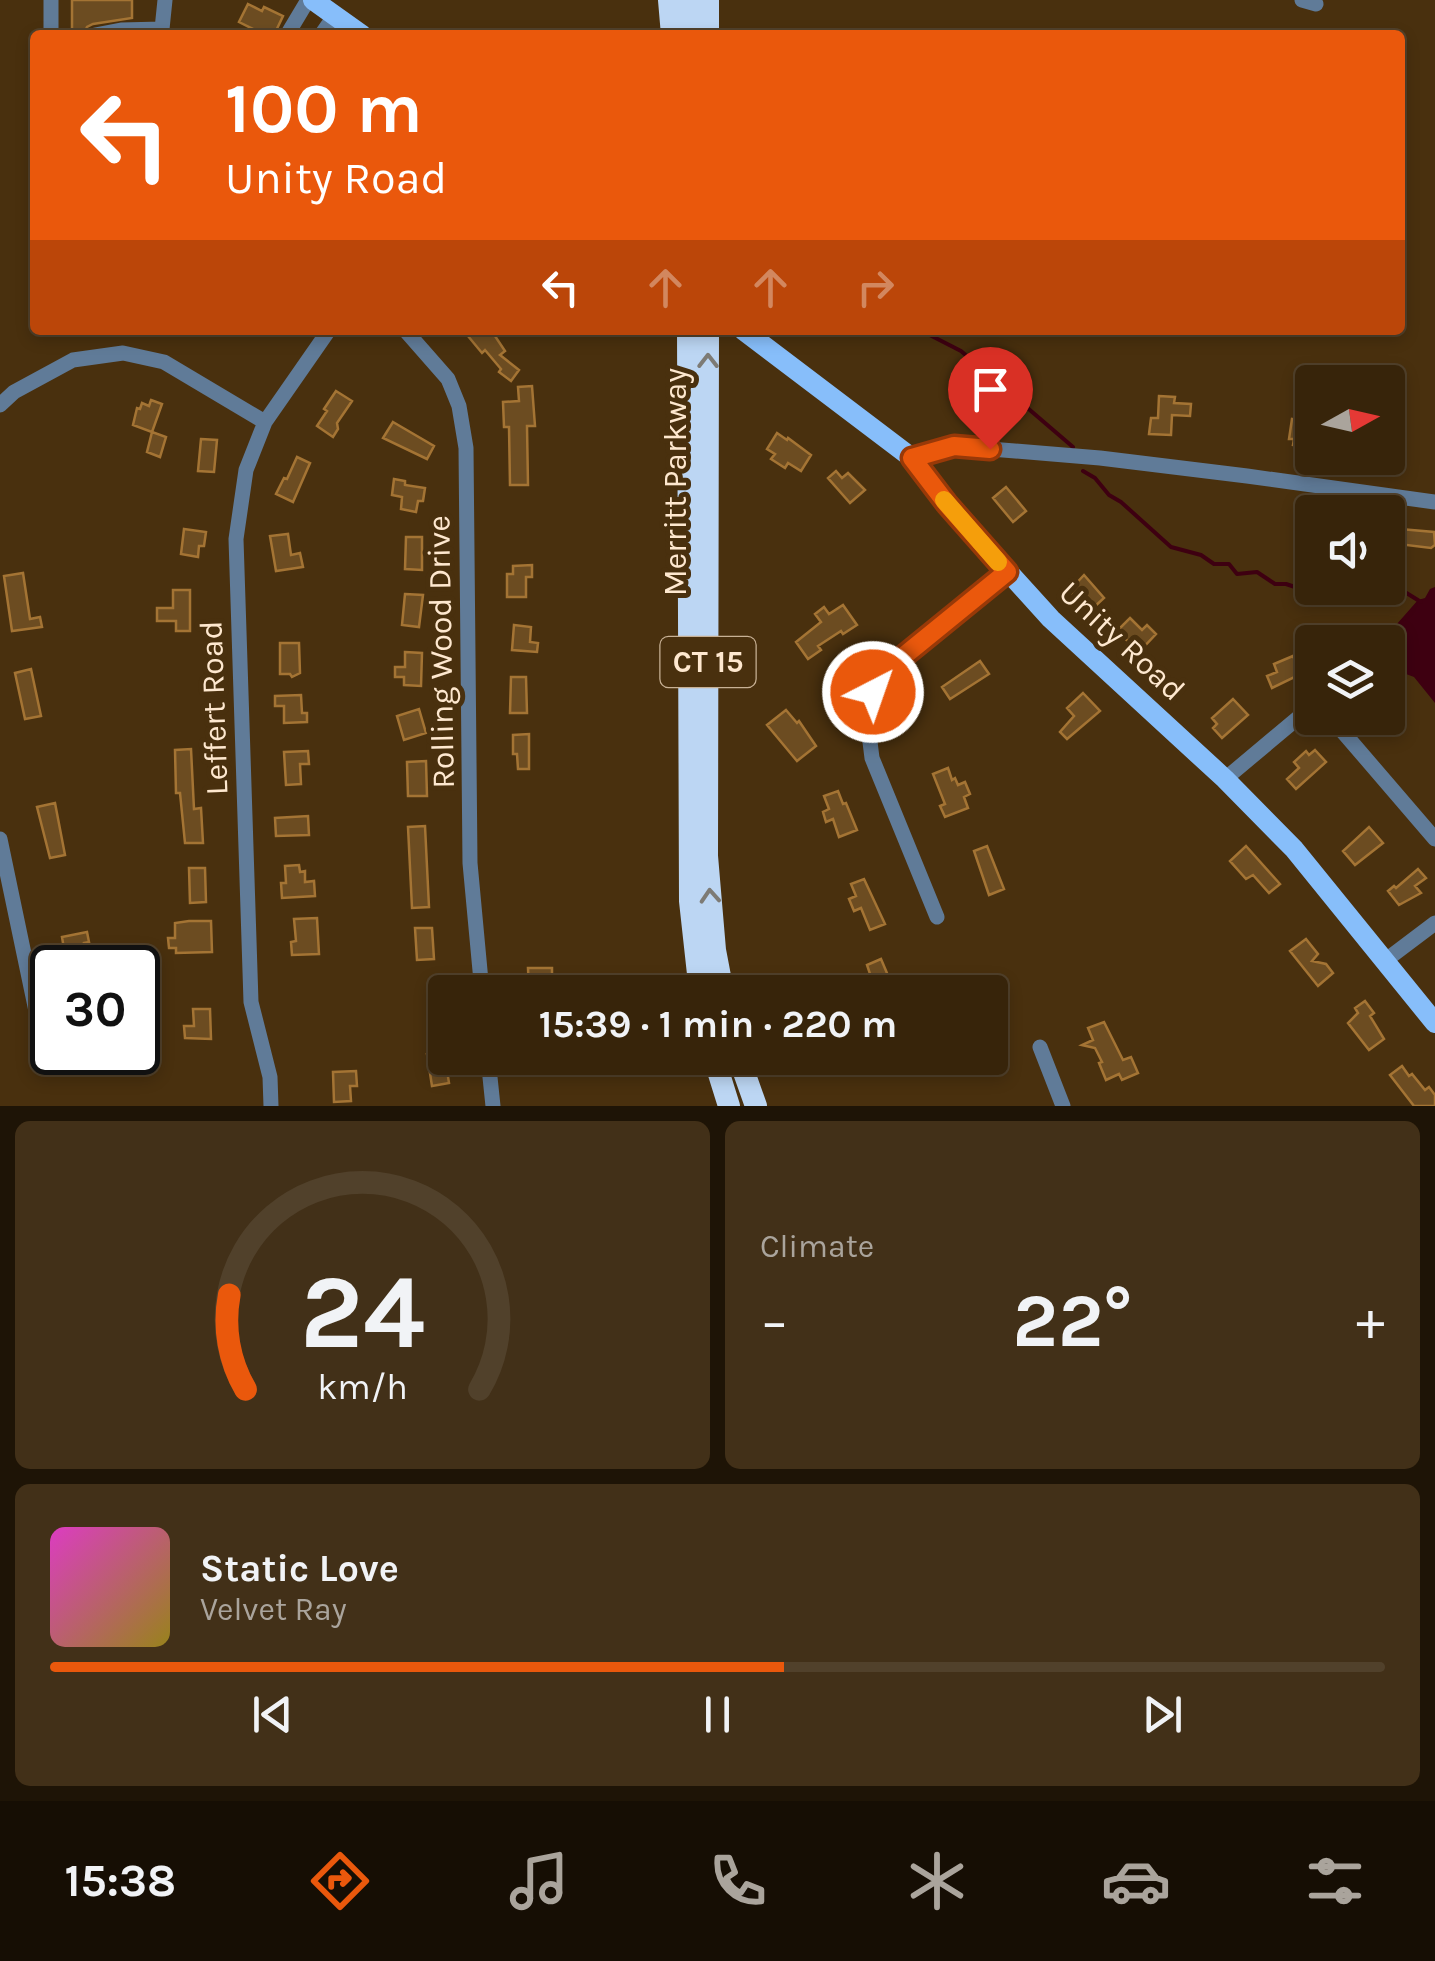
<!DOCTYPE html>
<html lang="en">
<head>
<meta charset="utf-8">
<style>
	body { margin:0; font-family:Karla,sans-serif; background:#423018; color:#f1f3f6; height:100vh; display:flex; flex-direction:column; font-size:38px; white-space:nowrap }
	* { box-sizing:border-box; margin:0 }
	p { font-size:32px; color:#aaa49c }
	.icon { flex:none; width:55px; height:55px; fill:none; stroke:currentColor; stroke-width:2; stroke-linecap:round; stroke-linejoin:round }
	.map { position:relative; height:1106px; overflow:hidden }
	.sheet { display:flex; flex-direction:column; gap:15px; padding:15px; background:#1e1406; flex:1 }
	.sheet>* { flex:none }
	.top-card { position:absolute; left:30px; top:30px; width:1375px; height:305px; border-radius:10px; box-shadow:0 5px 15px #0003,0 0 0 2px #51412b; background:#ea580c; color:#fff; overflow:hidden }
	.needle { width:65px; rotate:82deg }
	.fabs { position:absolute; left:1295px; top:365px; display:grid; gap:20px }
	.fabs a { display:grid; place-items:center; width:110px; height:110px; border-radius:10px; background:#37240a; box-shadow:0 5px 15px #0003,0 0 0 2px #51412b; font-size:50px }
	.speed { position:absolute; left:30px; top:945px; display:flex; gap:20px; font-size:50px; font-weight:700; text-align:center }
	.speed>* { display:grid; place-content:center; width:130px; height:130px; border-radius:50%; background:#37240a; box-shadow:0 5px 15px #0003,0 0 0 2px #51412b; line-height:1 }
	.speed .limit { border:5px solid #111; border-radius:15px; background:#fff; color:#111 }
	.pin { position:absolute; display:grid; place-items:center; width:85px; height:85px; color:#fff; margin:-102px -42px; border-radius:50% 50% 50% 0; rotate:-45deg; box-shadow:0 0 10px #0007 }
	.pin .icon { rotate:45deg }
	.me { position:absolute; width:110px; margin:-55px; rotate:41deg; stroke-linejoin:round; filter:drop-shadow(0 0 8px #0008) }
	.turn { display:flex; align-items:center; gap:35px; height:210px; padding:0 30px; font-size:45px }
	.turn .icon { width:130px; height:130px; stroke-width:2.5 }
	.turn b { display:block; font-size:70px; line-height:85px }
	.lanes { display:flex; align-items:center; height:95px; padding:0 30px; background:#0003; justify-content:center; gap:50px; direction:ltr }
	.lanes .off { opacity:.35 }
	.big { font-size:75px; font-weight:700; line-height:1.1 }
	.sheet .tile { flex:1; display:flex; flex-direction:column; justify-content:center; gap:15px; min-width:0; padding:0 35px; border-radius:15px; background:#423018 }
	.sheet .dial { align-items:center; gap:0 }
	.dial svg { height:260px; overflow:visible; fill:none; stroke:#51412b; stroke-width:7; stroke-linecap:round; text-anchor:middle }
	.dial text { fill:#f1f3f6; stroke:none }
	.song { display:flex; align-items:center; gap:30px }
	.cover { width:120px; height:120px; border-radius:15px; background:linear-gradient(135deg,hsl(310 70% 55%),hsl(50 70% 35%)) }
	.played { height:10px; border-radius:5px; background:linear-gradient(90deg,#ea580c 55%,#51412b 55%) }
	.keys { display:flex; justify-content:space-around; direction:ltr }
	.heat { display:flex; justify-content:space-between; align-items:center; font-size:55px; direction:ltr }
	.sheet .tiles { flex:1; display:grid; gap:15px; grid-template-columns:1fr 1fr }
	.tile:last-child { grid-column:span 2 }
	.trip { position:absolute; left:428px; top:975px; width:580px; height:100px; border-radius:10px; background:#37240a; box-shadow:0 5px 15px #0003,0 0 0 2px #51412b; font-weight:700; line-height:100px; text-align:center }
	.tab-bar { display:flex; height:160px; justify-content:space-around; align-items:center; background:#160e04; color:#aaa49c }
	.tab-bar .icon { width:70px; height:70px }
	.tab-bar .on { color:#ea580c }
	.tab-bar b { font-size:45px; color:#f1f3f6 }
	.map>svg:first-child { display:block }
	.water { fill:#3e0011 }
	.lines { fill:none; stroke-linecap:round; stroke-linejoin:round }
	.stream { stroke:#3e0011; stroke-width:4 }
	.building { fill:#6c4c21; stroke:#a47434; stroke-width:2.5 }
	.minor { stroke:#607b98; stroke-width:15 }
	.major { stroke:#87befa; stroke-width:20 }
	.highway { stroke:#bcd6f3; stroke-width:22 }
	.oneway { stroke:#7d7b75 }
	.route-casing { stroke:#983908; stroke-width:25 }
	.route { stroke:#ea580c; stroke-width:18 }
	.slow { stroke:#f59e0b; stroke-width:18 }
	.labels { text-anchor:middle; dominant-baseline:central; stroke-width:10; stroke-linejoin:round; paint-order:stroke }
	.shield { fill:#49300e; stroke:#c8b195; stroke-width:2.5 }
	.shield-label { font-size:30px; font-weight:bold; fill:#fee8cf }
	.street-label { font-size:32px; fill:#fee8cf; stroke:#49300e }
</style>
</head>
<body>
<div class="map">
<svg width="1435" height="1106" viewBox="0 0 1435 1106">
	<rect width="100%" height="100%" fill="#49300e"/>
	<!-- water -->
	<path class="water" d="M1435,587V703L1414,677L1390,668L1388,665L1389,633L1418,600L1425,598L1430,589Z"/>
	<g class="lines">
		<!-- stream -->
		<path class="stream" d="M920,330L961,351L1073,447
			M1083,471L1095,478L1109,495L1121,502L1171,547L1201,555L1214,564H1229L1237,574L1257,572L1275,584H1286L1316,594L1361,591L1376,594L1400,589L1421,602"/>
	</g>
	<!-- building -->
	<path class="building" d="M72,0H132V18L93,24L87,27L84,34L72,33Z
		M248,4L262,11L264,7L283,16L274,35H265L239,22Z
		M463,330H491L505,351L500,355L519,370L511,381L499,372L501,369L485,350L482,353Z
		M532,386L535,426H527L528,485H510L509,427H504L503,402L519,401L518,387Z
		M336,391L352,401L337,423L338,429L333,437L317,426L327,411L324,409Z
		M1159,396L1175,397L1174,403L1191,404L1190,416L1172,415L1171,435L1149,434L1151,418H1158Z
		M151,400L162,404L152,432L166,437L160,457L147,452L152,432L133,425L137,408L140,409L142,403L149,406Z
		M1292,419L1312,422L1311,443H1305V447L1293,445L1294,439H1289Z
		M393,422L434,446L427,459L383,438Z
		M777,433L787,440L788,438L811,455L801,471L788,463L785,468L771,459L775,454L767,449Z
		M201,439L217,440L214,472L198,471Z
		M297,457L310,463L293,502L276,494L284,478L287,479Z
		M836,471L842,478L848,473L865,490L850,503L828,478Z
		M394,479L405,481V485L425,488L423,501H418L416,512L401,509L402,497L392,495Z
		M1006,487L1026,511L1013,522L993,498Z
		M184,529L206,532L204,546H199L198,557L181,554Z
		M1400,529L1434,532L1435,545L1431,548L1398,544Z
		M288,534L291,555L300,553L303,567L276,571L270,536Z
		M406,537H422V570L405,569Z
		M532,565V577H526V597H507V574H513V566Z
		M23,573L30,619L40,617L42,627L12,631L4,576Z
		M1084,575L1104,598L1092,609L1069,591Z
		M173,590H190V631H176V621H157V608H173Z
		M405,594L423,595L419,627L402,625Z
		M843,605L857,625L843,634L841,631L818,646L821,650L808,659L796,642L821,622L815,614L824,607L829,614Z
		M1130,618L1142,630L1147,625L1156,634L1139,652L1117,631Z
		M514,625L531,627L530,642L538,643L537,652L512,650Z
		M280,643H299L300,673L292,677L290,674H280Z
		M405,652L422,653L421,686L404,685V677H395V667H405Z
		M1293,656L1301,674L1272,688L1267,676L1277,672L1274,664Z
		M980,661L989,674L950,699L942,687Z
		M31,669L41,716L25,719L15,673Z
		M511,677H526L527,713H510Z
		M1083,693L1100,711L1067,739L1060,732L1074,716L1067,708Z
		M301,695L302,713H307V722L284,723V706H275V696Z
		M1233,699L1248,715L1222,738L1213,728L1217,724L1212,718Z
		M419,709L426,733L404,740L397,716Z
		M786,710L797,723L799,721L816,746L797,761L767,725Z
		M529,734V769H518L517,754H513V735Z
		M191,749L194,809L201,808L203,843H185L180,793H176L175,750Z
		M1315,750L1326,762L1296,789L1287,779L1299,768L1294,762L1306,751L1309,755Z
		M308,751L309,764H300L301,784L286,785L284,752Z
		M426,761L427,796H408L407,762Z
		M948,768L952,780L955,778L958,785L965,782L970,794L964,797L968,808L945,817L940,806L945,804L933,774Z
		M838,791L843,804L846,803L857,830L839,837L833,819L826,822L823,812L829,809L824,796Z
		M55,803L65,855L50,858L37,807Z
		M308,816L309,835L276,836L275,818Z
		M425,826L429,907L412,908L408,827Z
		M1369,827L1383,843L1355,865L1343,851Z
		M987,846L1004,889L989,895L974,851Z
		M1246,846L1280,884L1269,893L1253,875L1246,879L1230,861Z
		M299,865L300,872L305,871V882L314,881L315,896L282,898L281,883H286L285,866Z
		M189,868H205L206,902L190,903Z
		M1418,869L1426,878L1415,886L1421,893L1399,905L1388,891L1394,886L1396,888Z
		M864,879L885,924L870,930L861,908L854,911L849,899L856,896L851,884Z
		M317,918L319,954L292,955L291,942L296,941L294,919Z
		M189,921H211L212,952L176,953V948H169L168,938H175V923Z
		M415,928H432L434,959L417,960Z
		M87,932L89,942L84,943L88,963L67,967L62,937Z
		M1306,939L1318,954L1312,961L1326,964L1333,973L1318,986L1290,951Z
		M881,959L895,992H876L867,965Z
		M528,968H552V980L546,981V992H529Z
		M1365,1001L1374,1013L1370,1016L1384,1039L1369,1050L1348,1023L1358,1013L1355,1008Z
		M193,1009H210L211,1039L185,1038L184,1026H194Z
		M1104,1022L1123,1060L1131,1057L1138,1073L1122,1080L1119,1074L1106,1080L1099,1063L1102,1062L1095,1048L1082,1045L1093,1040L1088,1028Z
		M444,1051L449,1083L432,1086L427,1054Z
		M1402,1066L1409,1076L1412,1074L1425,1090L1429,1087L1435,1095V1106H1414L1390,1075Z
		M356,1071L357,1086H350L351,1101L334,1102L333,1072Z"/>
	<g class="lines">
		<!-- minor -->
		<path class="minor" d="M51,0V35
			M1302,0L1316,4
			M95,35L121,30L162,29L165,0
			M287,35L308,0
			M321,35L335,15
			M405,330L448,379L459,406L466,448L470,863L482,992
			M0,405L14,392L73,360L123,353L164,362L265,422
			M912,458L954,446L1100,458L1247,476L1435,502
			M1331,718L1435,839
			M1225,779L1305,712L1312,711
			M0,839L41,1035
			M937,917L872,758L867,718L873,692L894,664L1007,573
			M1386,960L1435,923
			M1040,1047L1063,1106
			M488,1058L493,1106
			M271,1106L270,1077L251,1002L236,539L246,470L265,422L329,330"/>
		<!-- major -->
		<path class="major" d="M313,0L362,35
			M743,330L912,458L947,504L1051,619L1225,779L1294,849L1435,1023"/>
		<!-- highway -->
		<path class="highway" d="M669,0L672,35
			M708,0V35
			M690,35V0
			M688,330L690,901L700,992
			M708,330L707,856L715,950L723,992
			M714,1058L729,1106
			M739,1058L756,1106"/>
	</g>
	<!-- one-way arrows -->
	<defs><path id="oneway-chevron" d="M-2-3.5L2.5 0L-2 3.5" fill="none" stroke-width="1.6" stroke-linecap="round" stroke-linejoin="round" transform="scale(2.5)"/></defs>
	<g class="oneway">
		<use href="#oneway-chevron" transform="translate(708 361) rotate(-90)"/>
		<use href="#oneway-chevron" transform="translate(710 896) rotate(-94)"/>
	</g>
	<g class="lines">
		<!-- route casing -->
		<g class="route-casing">
			<path id="route" d="M873,692L894,664L1007,572L947,504L912,458L954,446L990,449"/>
		</g>
		<!-- route -->
		<use href="#route" class="route"/>
		<!-- slow -->
		<path class="slow" d="M944,500L998,562"/>
	</g>
	<g class="labels">
		<!-- shield labels -->
		<rect class="shield" x="660.5" y="637" width="95" height="50" rx="8"/>
		<g class="shield-label">
			<text x="708" y="662">CT 15</text>
		</g>
		<!-- street labels -->
		<g class="street-label">
			<text transform="translate(675 482) rotate(-90)">Merritt Parkway</text>
			<text transform="translate(1122 641) rotate(43)">Unity Road</text>
			<text transform="translate(441 652) rotate(-91)">Rolling Wood Drive</text>
			<text transform="translate(214 708) rotate(-92)">Leffert Road</text>
		</g>
	</g>
</svg>
<div class="fabs">
<a><svg class="needle" viewBox="-14 -14 28 28"><path d="M0-13l5 13h-10z" fill="#e53935"/><path d="M0 13l5-13h-10z" fill="#aaa49c"/></svg></a>
<a><svg class="icon" aria-label="sound" viewBox="0 0 24 24"><path d="M4 9h4l5-4v14l-5-4H4zM17 9q2 3 0 6"/></svg></a>
<a><svg class="icon" aria-label="layers" viewBox="0 0 24 24"><path d="M12 4l9 5-9 5-9-5zM3 14l9 5 9-5"/></svg></a>
</div>
<div class="speed"><div class="limit">30</div></div>
<div class="pin" style="left:990px;top:449px;background:#d93025"><svg class="icon" aria-label="arrive" viewBox="0 0 24 24"><path d="M6 21V4h12l-3 4 3 4H6"/></svg></div>
<svg class="me" style="left:873px;top:692px" viewBox="-20 -20 40 40"><circle r="17" fill="#ea580c" stroke="#fff" stroke-width="3"/><path d="M0-11L8 9 0 5-8 9z" fill="#fff"/></svg>
<div class="trip">15:39 · 1 min · 220 m</div>
<div class="top-card">
<div class="turn"><svg class="icon" aria-label="left" viewBox="0 0 24 24"><path d="M17 20v-9H6M10 6l-5 5 5 5"/></svg><div><b>100 m</b>Unity Road</div></div>
<div class="lanes"><svg class="icon" aria-label="left" viewBox="0 0 24 24"><path d="M17 20v-9H6M10 6l-5 5 5 5"/></svg><svg class="icon off" aria-label="ahead" viewBox="0 0 24 24"><path d="M12 20V5M6 11l6-6 6 6"/></svg><svg class="icon off" aria-label="ahead" viewBox="0 0 24 24"><path d="M12 20V5M6 11l6-6 6 6"/></svg><svg class="icon off" aria-label="right" viewBox="0 0 24 24"><path d="M7 20v-9h11M14 6l5 5-5 5"/></svg></div>
</div>
</div>
<section class="sheet">
<div class="tiles">
<div class="tile dial"><svg viewBox="0 0 100 80">
<path d="M14 69A42 42 0 1 1 86 69"/>
<path d="M14 69A42 42 0 0 1 9 40" stroke="#ea580c"/>
<text x="50" y="56" font-size="32" font-weight="700">24</text>
<text x="50" y="72" font-size="11">km/h</text>
</svg></div>
<div class="tile"><p>Climate</p>
<div class="heat"><a>−</a><b class="big">22°</b><a>+</a></div>
</div>
<div class="tile">
<div class="song"><i class="cover"></i><div><b>Static Love</b><p>Velvet Ray</p></div></div>
<div class="played"></div>
<div class="keys"><svg class="icon" aria-label="previous" viewBox="0 0 24 24"><path d="M18 5L8 12l10 7zM5 5v14"/></svg><svg class="icon" aria-label="pause" viewBox="0 0 24 24"><path d="M8 5v14M16 5v14"/></svg><svg class="icon" aria-label="next" viewBox="0 0 24 24"><path d="M6 5l10 7-10 7zM19 5v14"/></svg></div>
</div>
</div>
</section>
<nav class="tab-bar">
<b>15:38</b>
<svg class="icon on" aria-label="directions" viewBox="0 0 24 24"><path d="M12 3l9 9-9 9-9-9zM9 14v-3h6M13 9l2 2-2 2"/></svg>
<svg class="icon" aria-label="music" viewBox="0 0 24 24"><path d="M9 18V5l10-2v13"/><circle cx="6" cy="18" r="3"/><circle cx="16" cy="16" r="3"/></svg>
<svg class="icon" aria-label="phone" viewBox="0 0 24 24"><path d="M5 4h4l2 5-3 2q2 4 5 5l2-3 5 2v4C11 20 4 13 5 4z"/></svg>
<svg class="icon" aria-label="climate" viewBox="0 0 24 24"><path d="M12 3v18M4 7l16 10M4 17L20 7"/></svg>
<svg class="icon" aria-label="car" viewBox="0 0 24 24"><path d="M5 17H2v-5l4-1 3-4h7l3 4 3 1v5h-3M9 17h6M6 11h13"/><circle cx="7" cy="17" r="2"/><circle cx="17" cy="17" r="2"/></svg>
<svg class="icon" aria-label="filters" viewBox="0 0 24 24"><path d="M4 7h16M4 17h16"/><circle cx="9" cy="7" r="2"/><circle cx="15" cy="17" r="2"/></svg>
</nav>
</body>
</html>
